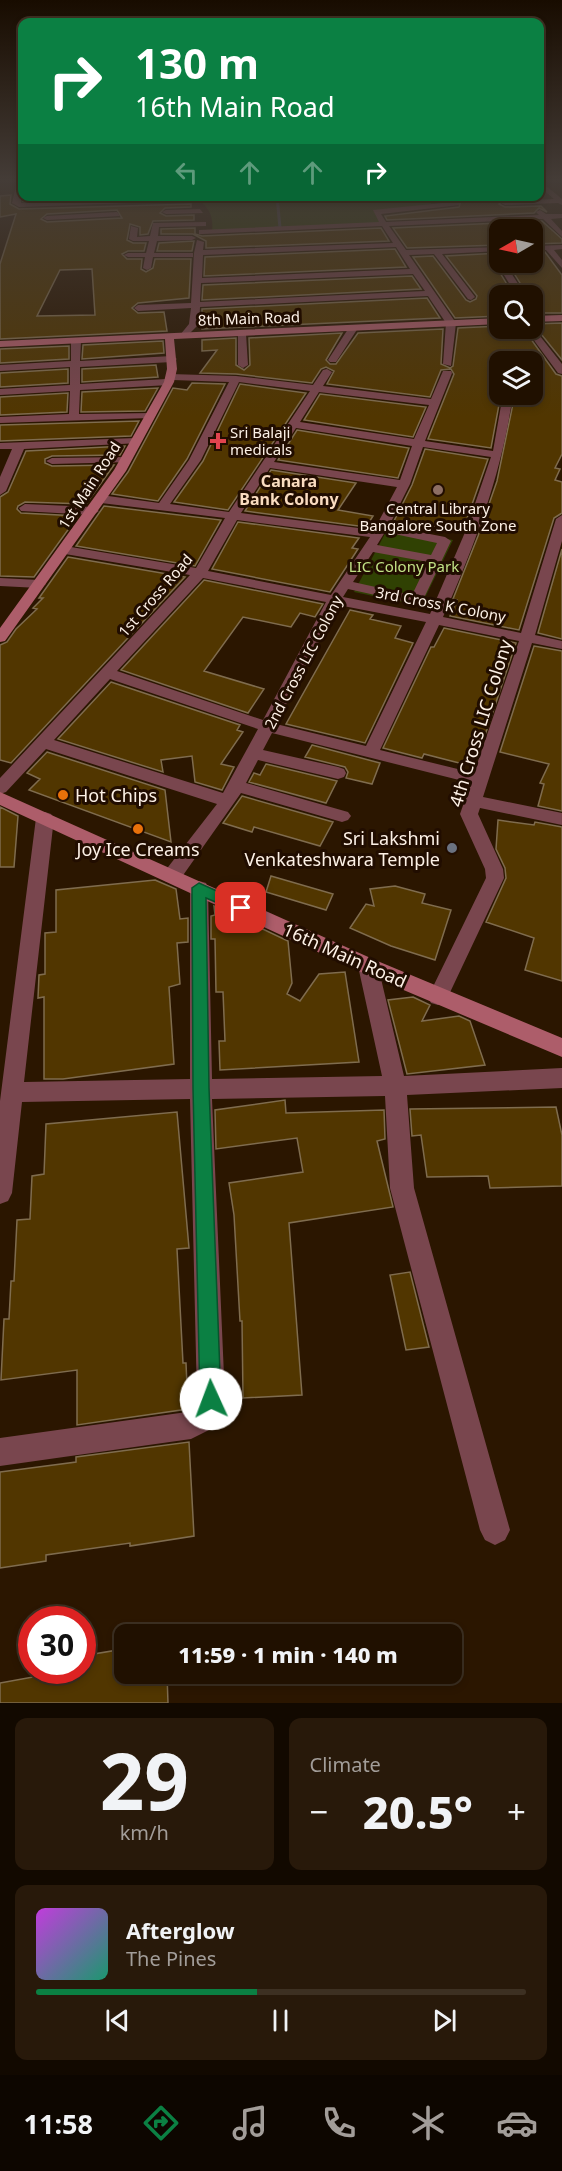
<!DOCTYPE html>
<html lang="en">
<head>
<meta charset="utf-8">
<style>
	body { margin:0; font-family:"Noto Sans",sans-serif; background:#28190a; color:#f1f3f6; height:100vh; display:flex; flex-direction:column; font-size:22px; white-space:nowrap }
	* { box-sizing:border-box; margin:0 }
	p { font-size:20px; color:#a29d99 }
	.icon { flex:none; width:33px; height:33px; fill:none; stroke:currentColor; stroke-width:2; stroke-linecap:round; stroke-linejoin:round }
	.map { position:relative; height:1703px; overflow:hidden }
	.side { display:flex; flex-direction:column; gap:15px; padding:15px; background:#120900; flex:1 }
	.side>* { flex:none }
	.banner { position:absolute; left:18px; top:18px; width:526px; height:183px; border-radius:12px; box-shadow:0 3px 9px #0003,0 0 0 2px #3d3022; background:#0b8043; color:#fff; overflow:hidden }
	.needle { width:39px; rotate:261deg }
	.tools { position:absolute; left:489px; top:219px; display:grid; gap:12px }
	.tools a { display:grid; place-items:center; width:54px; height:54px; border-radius:12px; background:#201000; box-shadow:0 3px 9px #0003,0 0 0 2px #3d3022; font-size:30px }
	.speed { position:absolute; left:18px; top:1606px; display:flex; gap:12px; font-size:30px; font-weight:700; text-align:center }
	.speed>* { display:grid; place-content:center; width:78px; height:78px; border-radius:50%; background:#201000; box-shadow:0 3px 9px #0003,0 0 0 2px #3d3022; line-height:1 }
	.speed .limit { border:9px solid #d22; background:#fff; color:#111 }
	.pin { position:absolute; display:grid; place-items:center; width:51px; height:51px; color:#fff; margin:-26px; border-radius:12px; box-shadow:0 3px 9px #0006 }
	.me { position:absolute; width:66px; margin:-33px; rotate:358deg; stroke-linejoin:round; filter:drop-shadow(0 0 4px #0008) }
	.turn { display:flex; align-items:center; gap:21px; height:126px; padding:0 18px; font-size:27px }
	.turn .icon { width:78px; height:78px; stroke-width:2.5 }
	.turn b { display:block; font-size:42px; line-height:51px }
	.lanes { display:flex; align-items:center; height:57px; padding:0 18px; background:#0003; justify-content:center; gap:30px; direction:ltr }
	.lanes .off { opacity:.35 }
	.big { font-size:45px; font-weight:800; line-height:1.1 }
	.side .card { flex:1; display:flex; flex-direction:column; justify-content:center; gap:9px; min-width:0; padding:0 21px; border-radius:12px; background:#28190a }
	.side .dial { align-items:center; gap:0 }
	.dial b { font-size:78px; line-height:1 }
	.song { display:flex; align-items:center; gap:18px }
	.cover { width:72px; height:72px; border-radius:9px; background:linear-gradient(135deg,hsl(290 70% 55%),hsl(160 70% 35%)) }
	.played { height:6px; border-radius:3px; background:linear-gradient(90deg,#0b8043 45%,#3d3022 45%) }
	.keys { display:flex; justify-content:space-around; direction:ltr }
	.heat { display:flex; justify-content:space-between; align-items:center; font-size:33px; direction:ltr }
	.side .tiles { flex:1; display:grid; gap:15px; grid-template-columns:1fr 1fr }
	.card:last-child { grid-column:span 2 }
	.trip { position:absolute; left:114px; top:1624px; width:348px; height:60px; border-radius:12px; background:#201000; box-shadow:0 3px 9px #0003,0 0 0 2px #3d3022; font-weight:800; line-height:60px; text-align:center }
	.menu { display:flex; height:96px; justify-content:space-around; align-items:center; background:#0d0600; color:#a29d99 }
	.menu .icon { width:42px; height:42px }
	.menu .selected { color:#0b8043 }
	.menu b { font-size:27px; color:#f1f3f6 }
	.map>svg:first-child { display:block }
	.green { fill:#304103 }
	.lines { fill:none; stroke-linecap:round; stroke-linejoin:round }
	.stream { stroke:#4c4d59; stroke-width:3 }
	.building { fill:#513600; stroke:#7f6c4e; stroke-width:1.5; fill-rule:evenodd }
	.street { fill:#79464e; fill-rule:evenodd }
	.secondary { fill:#ad5d6a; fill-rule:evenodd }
	.route { fill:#0b8043; stroke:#07532c; stroke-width:1.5 }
	.health-dot { fill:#e0444e; stroke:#210d00; stroke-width:2 }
	.education-dot { fill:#8d6e63; stroke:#210d00; stroke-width:2 }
	.food-dot { fill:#e8710a; stroke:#210d00; stroke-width:2 }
	.worship-dot { fill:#6b7280; stroke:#210d00; stroke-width:2 }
	.labels { text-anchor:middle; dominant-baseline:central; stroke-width:6; stroke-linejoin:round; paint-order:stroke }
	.far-street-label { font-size:15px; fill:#fdf1e6; stroke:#210d00 }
	.far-poi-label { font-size:15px; fill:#fdf1e6; stroke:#210d00; text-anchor:start }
	.far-park-label { font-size:15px; fill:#c2e285; stroke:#210d00 }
	.far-neighbourhood-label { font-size:16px; font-weight:bold; fill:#fadcc0; stroke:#210d00 }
	.street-label { font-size:18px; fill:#fdf1e6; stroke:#210d00 }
	.poi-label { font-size:18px; fill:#fdf1e6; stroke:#210d00; text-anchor:start }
</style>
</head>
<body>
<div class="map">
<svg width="562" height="1703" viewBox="0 0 562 1703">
	<rect width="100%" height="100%" fill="#2b1600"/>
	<!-- green -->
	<path class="green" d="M195,197H431V204L375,214L381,224L212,231C214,214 208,207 195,197Z
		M388,528L453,540L421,606L354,592Z"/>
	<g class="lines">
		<!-- stream -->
		<path class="stream" d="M275,228H280L277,196"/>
	</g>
	<!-- building -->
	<path class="building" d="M11,195L10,204L19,209L191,204V207L165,208L160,213L166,216L194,215V220L153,221L148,234L140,235V227L130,224L127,240L133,243H146L144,251H128L122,254L127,259H142L141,269L146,272L153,268L155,259H191L189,298L138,303L132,308L138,313L164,312L167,331L0,339V264L16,214L0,217V196ZM117,210L122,218L47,222L41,219L47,214ZM92,269L95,315L37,316L60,270Z
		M24,196H139L23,201Z
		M462,196H532L505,199L499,204L505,207L541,206L547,212L539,208L534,213L387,220L385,216L459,207Z
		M542,221L562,239V243L532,244V230H500V245L407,248L393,228Z
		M195,228V234L202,236L381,228L389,241L206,248V241L193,234H161V229Z
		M194,241L192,251H157L159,243Z
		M395,249L406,267L204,276L205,257Z
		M532,252H545L562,275V313H541L532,306V296H528L507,262H532Z
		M500,253V258L494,263L514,296H500V316L455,318L413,257L433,256L466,300L470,302L476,299L477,296L446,256Z
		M412,276L421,289L202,300L203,285Z
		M427,298L440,318L202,329V309Z
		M562,323V360L533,324Z
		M500,326V328H523L556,374L562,376V454L555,468L560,469L555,480L562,482V513L554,518L519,630L450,616L457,600L453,599L478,536L497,481L515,394H532V362H500L501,394L491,448L428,439L454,374L451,369L441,370L430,397L327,384L334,371L326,367L321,369L312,383L236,374L200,373L217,350L202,351V340L236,338V365L244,370L250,365L249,338L342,333L326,360L330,364H336L358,333L443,329L441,364L450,368L453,366L458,328Z
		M163,341L164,353L82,359L83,345Z
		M69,346V359L0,363V349Z
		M156,365L158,377L82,382V369Z
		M68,369V383L0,387V373Z
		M192,383L225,384L187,459L158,501L112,494L128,472L173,388L187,390Z
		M240,384L306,393L228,510L174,502L203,461Z
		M158,388L145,411L81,412L82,392Z
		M68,393L67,412L0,415V397Z
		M320,394L426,407L413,437L304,420Z
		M139,421L131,436L0,441V425Z
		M297,430L409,448L398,478L278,460Z
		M125,446L120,455L52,456L45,459V463L52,466L114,465L86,504L25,502L18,506L17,509L21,513L78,516L34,577L0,576V497L8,492L26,451Z
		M425,449L488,459L463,530L394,521L412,485Z
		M271,470L356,483L338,510L373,516L366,527L245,511Z
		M104,506L221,520L195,566L76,546Z
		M238,522L359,538L352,548L358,549L330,592L212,569Z
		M562,549V639L538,633Z
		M68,557L185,577L11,763L0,760V645L7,642L16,629L37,609L33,608L43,598H39Z
		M204,580L323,604L315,617L300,613L291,627L243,617L204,671L264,689L248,713L121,670Z
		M350,610L373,615L370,619L401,626L395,638L413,643L365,743L286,724Z
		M444,628L516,643L481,747L473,745L463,764L424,754L422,758L383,748L431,647H434Z
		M534,646L562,651V811L538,806L544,784L540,783L549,764L500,752Z
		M111,682L240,725L237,730L243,732L221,764L234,767L222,790L195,782L192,756L161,760L163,772L58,739Z
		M312,745L380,763L372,784L346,778L348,772L345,767L305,757Z
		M47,752L165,790L171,842L29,790L40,779L27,773Z
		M266,764L337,781L326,803L249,782L254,773L260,775Z
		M242,796L333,822L320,846L254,827L252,832L223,823Z
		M0,807L18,816L14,867H0Z
		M498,820L534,825L535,822L562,827V981L525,970L534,938L486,922L506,878L505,868L496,849Z
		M271,876L333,894L326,910L266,892Z
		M155,880L176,889L180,919L188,918V942L177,943L180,984L169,987L174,1064L63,1079H44V997L38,998L39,975L45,974V933L56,932V890Z
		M395,886L425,894L422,903L451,910L435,960L391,946L350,928L366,904L374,906L370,889Z
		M214,906L288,941L292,983L287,994L300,1001L319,974L345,972L359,1062L220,1070L219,1041H225L223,992H216L215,939H211V916L215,915Z
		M413,997L430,1005L422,1021L459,1016L470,1021L485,1065L407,1074L388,1000Z
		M285,1100L286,1113L384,1110L385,1139L377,1141L393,1207L289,1223L302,1395L243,1398L242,1321H240L234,1215L229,1183L303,1172L297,1138L216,1149L215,1110Z
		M556,1107L562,1135V1186L490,1188L488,1176L427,1177L421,1135L412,1136L410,1109Z
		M177,1112L189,1248L177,1249L183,1363H186L188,1409L77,1425V1370L1,1380L4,1319H9L11,1281H14L17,1220L30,1219L32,1176L44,1174L46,1124Z
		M410,1272L429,1347L406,1350L390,1275Z
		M189,1442L194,1536L130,1546V1543L46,1555V1561L0,1568V1472L76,1462V1457Z
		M124,1649V1674H167L168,1703H0V1683L66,1671H83L82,1656Z"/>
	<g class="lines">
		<!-- street -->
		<path class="street" d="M540,181L562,199V205L558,203L505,205L501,203L505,201L554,199L540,187Z
			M19,184L22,186L21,203L188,197L192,199L188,201L19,207L12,203L16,186Z
			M452,196H460L459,205L381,214L386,222L539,215L536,212L540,210L546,214H562V218L551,219L562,231V237L543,219L389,226L406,250L500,247V251L442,254L475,297L471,300L468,299L434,254L409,255L456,323L451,366L443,364L446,323L428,296L200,307L199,324L185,338L180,335L189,324L191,308L138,311L134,308L138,305L191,303L194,253L197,240L204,242L203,250L393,243L382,226L202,234H199V230L379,222L373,210L452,202ZM396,247L410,269L202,278L203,255ZM413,274L425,291L200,302L201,283Z
			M200,209L203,213L166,214L162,212L166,210Z
			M117,212L120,216L47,220L43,218L47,216Z
			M203,222H206V226L159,227L158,236H192L196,238L192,240L157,241L154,253H193V257H153L151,268L147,270L143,268L145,257H128L124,255L128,253H146L149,241H133L129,239L131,226L138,228L137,237L150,236L153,223Z
			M562,245V249L554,250L562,260V268L546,250H532V246Z
			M500,260V262H504L526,296H517L496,262Z
			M532,308L541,317V321H535Z
			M350,326L358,328L336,362H330L328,360Z
			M532,326L562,364V374L558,373L525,328H532Z
			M238,332L246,334L248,365L243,368L238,365Z
			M76,338L81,341L80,361L172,356L177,359L172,362L80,367V384L166,379V375L170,374L236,376L313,385L323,370L327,369L332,372L323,386L431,399L443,371H451L452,373L425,441L493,451L503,394H513C502,473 475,545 443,617L521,633L556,519L562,515V541L535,635L562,641V649L532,643L483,797L562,813V825L480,808L478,814L503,869L504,878L445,1003L438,1005L431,1003L428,997L486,878L485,869L460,814L471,783L272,733L263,750L338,767L344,769L346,773L344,777L338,779L258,760L246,783L348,812L351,816L348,820L342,822L241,793L179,881L172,883L165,881L163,876L165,871L217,804L46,749L6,792L0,794V778L190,575L65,554L59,550L60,547L65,546L196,568L225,518L101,503L95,499L101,495L159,503L189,460L229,382L173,380V384L169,385L80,390L79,414L154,413V417L150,418L0,423V417L69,414L70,391L0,395V389L70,385V367L0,371V365L71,361V341ZM239,382L310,391L229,512L170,504L201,460ZM319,392L429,405L414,439L300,422ZM296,428L412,446L400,480L274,462ZM423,447L491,457L466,530L430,614L343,597L348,589L416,604L423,600L451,541L445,537L389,526L410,484ZM270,468L397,487L374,530L241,513ZM237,520L370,537L331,595L208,571ZM385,532L437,543L431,555L377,545ZM373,552L428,562L412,595L353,582ZM203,578L326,602L263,720L117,671ZM338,605L426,622L366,746L276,724ZM439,625L519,641L474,773L380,750ZM110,679L258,729L223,793L54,740Z
			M136,438L140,439V443L24,449L6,491L0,495V477L12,449H0V443Z
			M126,457L130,458V462L52,464L46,461L52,458Z
			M25,504L93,507L99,511L93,515L21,511L19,508Z
			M0,578L39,580L46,584L39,588L0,586Z
			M45,812L51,814L54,818L24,1082L190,1079V888L192,883L199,881L206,883L208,888L212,1079L382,1076L358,966L361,960L368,958L375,960L378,966L404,1076L562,1068V1088L407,1095L414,1188L510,1530L505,1540L495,1545L485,1540L480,1530L390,1188L385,1096L212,1099L225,1399L213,1428L191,1439L0,1466V1438L187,1412L193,1408L197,1399L190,1099L22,1102L12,1193L8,1201L0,1204V1101L36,818L39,814Z"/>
		<!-- secondary -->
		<path class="secondary" d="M562,315V321L532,322V316Z
			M500,318V324L174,339L177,369L174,382L126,471L5,641L0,642V628L114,470L164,382L167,369L165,339L0,347V341Z
			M0,792L375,960L562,1038V1057L361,972L0,805Z"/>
	</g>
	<!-- sky -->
	<linearGradient id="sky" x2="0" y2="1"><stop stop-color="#180c00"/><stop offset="0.43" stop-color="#443c37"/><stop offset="1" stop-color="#443c37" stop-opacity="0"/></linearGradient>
	<rect width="562" height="417" fill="url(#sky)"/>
	<!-- route -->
	<path class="route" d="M199,883L246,904L249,908L246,912L241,913L206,898L209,1088L221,1399L218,1407L211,1410L203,1407L200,1399L193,1088L192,888Z"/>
	<!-- markers -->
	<path class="health-dot" d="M215 432h6v6h6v6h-6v6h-6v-6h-6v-6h6z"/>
	<circle class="education-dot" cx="438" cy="490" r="6"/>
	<g class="food-dot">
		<circle cx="63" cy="795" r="6"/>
		<circle cx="138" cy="829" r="6"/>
	</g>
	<circle class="worship-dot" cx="452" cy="848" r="6"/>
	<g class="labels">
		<!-- far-street labels -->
		<g class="far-street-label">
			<text transform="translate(249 318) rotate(-2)">8th Main Road</text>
			<text transform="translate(89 485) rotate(-57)">1st Main Road</text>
			<text transform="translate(155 595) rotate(-49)">1st Cross Road</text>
			<text transform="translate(441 604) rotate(11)">3rd Cross K Colony</text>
			<text transform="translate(303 662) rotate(-62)">2nd Cross LIC Colony</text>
		</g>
		<!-- far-poi labels -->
		<g class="far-poi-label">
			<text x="230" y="432">Sri Balaji<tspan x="230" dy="17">medicals</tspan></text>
			<text x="438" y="508" text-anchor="middle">Central Library<tspan x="438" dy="17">Bangalore South Zone</tspan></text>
		</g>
		<!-- far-park labels -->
		<g class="far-park-label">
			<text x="404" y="566">LIC Colony Park</text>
		</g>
		<!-- far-neighbourhood labels -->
		<g class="far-neighbourhood-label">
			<text x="289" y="481">Canara<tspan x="289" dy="18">Bank Colony</tspan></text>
		</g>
		<!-- street labels -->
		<g class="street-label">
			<text transform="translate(480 723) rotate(-73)">4th Cross LIC Colony</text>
			<text transform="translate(345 955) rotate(24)">16th Main Road</text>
		</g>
		<!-- poi labels -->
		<g class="poi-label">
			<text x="75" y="795">Hot Chips</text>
			<text x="440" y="838" text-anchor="end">Sri Lakshmi<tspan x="440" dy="21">Venkateshwara Temple</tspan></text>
			<text x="138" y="849" text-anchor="middle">Joy Ice Creams</text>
		</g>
	</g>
</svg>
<div class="tools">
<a><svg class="needle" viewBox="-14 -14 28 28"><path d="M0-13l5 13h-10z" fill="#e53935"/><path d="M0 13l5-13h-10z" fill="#a29d99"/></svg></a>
<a><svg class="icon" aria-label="search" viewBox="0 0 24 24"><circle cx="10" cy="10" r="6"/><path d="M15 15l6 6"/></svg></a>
<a><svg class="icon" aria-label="layers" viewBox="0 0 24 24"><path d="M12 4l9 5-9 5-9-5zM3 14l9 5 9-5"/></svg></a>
</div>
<div class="speed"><div class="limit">30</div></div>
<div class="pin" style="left:241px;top:908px;background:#d93025"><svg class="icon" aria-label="arrive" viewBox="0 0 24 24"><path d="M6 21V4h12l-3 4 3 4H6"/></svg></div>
<svg class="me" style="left:211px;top:1399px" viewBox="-20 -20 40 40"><circle r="19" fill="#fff"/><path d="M0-13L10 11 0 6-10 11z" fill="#0b8043"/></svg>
<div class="trip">11:59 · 1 min · 140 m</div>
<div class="banner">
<div class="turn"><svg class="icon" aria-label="right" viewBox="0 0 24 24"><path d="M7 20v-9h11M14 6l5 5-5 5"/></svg><div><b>130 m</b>16th Main Road</div></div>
<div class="lanes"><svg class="icon off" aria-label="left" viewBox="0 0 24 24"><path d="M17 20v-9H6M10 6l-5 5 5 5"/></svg><svg class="icon off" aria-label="ahead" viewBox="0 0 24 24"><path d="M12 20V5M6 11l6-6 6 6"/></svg><svg class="icon off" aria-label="ahead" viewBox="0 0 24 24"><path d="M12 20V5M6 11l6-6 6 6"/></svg><svg class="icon" aria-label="right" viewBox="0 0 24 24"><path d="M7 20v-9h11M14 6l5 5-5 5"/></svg></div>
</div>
</div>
<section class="side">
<div class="tiles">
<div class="card dial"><b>29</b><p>km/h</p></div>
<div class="card"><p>Climate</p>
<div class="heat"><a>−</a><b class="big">20.5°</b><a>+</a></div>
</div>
<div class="card">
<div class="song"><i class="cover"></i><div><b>Afterglow</b><p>The Pines</p></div></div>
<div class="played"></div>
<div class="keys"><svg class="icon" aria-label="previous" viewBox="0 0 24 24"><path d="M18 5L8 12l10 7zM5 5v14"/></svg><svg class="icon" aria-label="pause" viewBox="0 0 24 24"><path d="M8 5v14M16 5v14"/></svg><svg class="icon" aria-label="next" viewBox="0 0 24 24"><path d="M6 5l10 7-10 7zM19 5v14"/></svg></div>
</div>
</div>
</section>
<nav class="menu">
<b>11:58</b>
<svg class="icon selected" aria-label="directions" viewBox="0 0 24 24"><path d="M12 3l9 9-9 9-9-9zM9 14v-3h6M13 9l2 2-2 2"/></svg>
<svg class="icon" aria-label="music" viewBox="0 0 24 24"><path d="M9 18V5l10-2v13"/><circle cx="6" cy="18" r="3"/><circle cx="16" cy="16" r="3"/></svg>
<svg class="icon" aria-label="phone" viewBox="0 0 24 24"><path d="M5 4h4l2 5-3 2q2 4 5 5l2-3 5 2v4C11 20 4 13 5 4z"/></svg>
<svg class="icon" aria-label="climate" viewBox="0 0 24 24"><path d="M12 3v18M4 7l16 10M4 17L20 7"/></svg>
<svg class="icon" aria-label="car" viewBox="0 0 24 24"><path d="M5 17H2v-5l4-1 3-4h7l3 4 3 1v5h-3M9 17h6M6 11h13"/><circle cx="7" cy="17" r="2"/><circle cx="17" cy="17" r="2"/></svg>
</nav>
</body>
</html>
